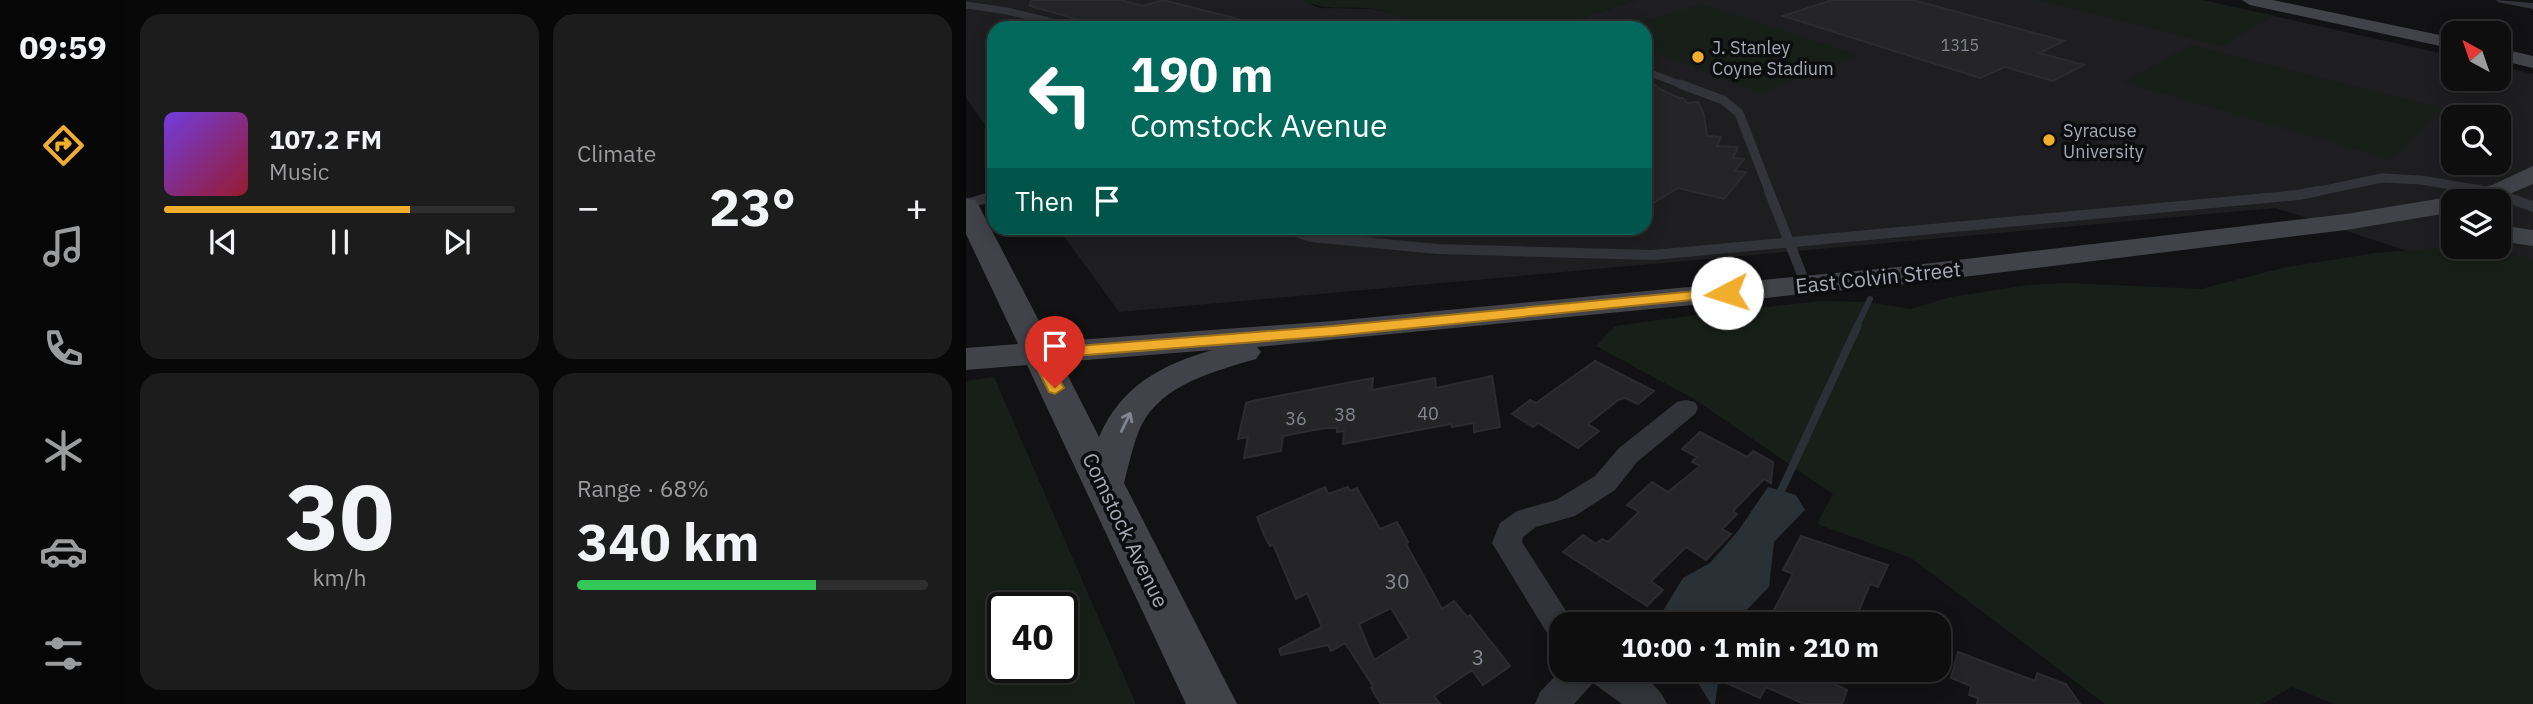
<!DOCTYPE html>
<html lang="en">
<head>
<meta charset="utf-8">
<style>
	body { margin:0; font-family:"IBM Plex Sans",sans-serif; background:#1c1c1d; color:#f1f3f6; height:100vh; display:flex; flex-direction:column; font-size:26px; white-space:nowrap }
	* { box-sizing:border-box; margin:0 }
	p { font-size:23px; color:#9b9c9e }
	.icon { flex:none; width:38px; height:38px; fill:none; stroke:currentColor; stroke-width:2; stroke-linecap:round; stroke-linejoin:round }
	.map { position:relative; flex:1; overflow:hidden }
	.sheet { display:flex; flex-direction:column; gap:14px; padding:14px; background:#080808; width:840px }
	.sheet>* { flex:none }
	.guide { position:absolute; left:21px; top:21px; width:665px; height:214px; border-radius:21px; box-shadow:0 4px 18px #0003,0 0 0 2px #2e2e2f; background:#00695c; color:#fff; overflow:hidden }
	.needle { width:46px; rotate:320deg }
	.controls { position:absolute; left:1475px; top:21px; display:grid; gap:14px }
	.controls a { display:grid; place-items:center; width:70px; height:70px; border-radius:14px; background:#0e0e0f; box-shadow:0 4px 18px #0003,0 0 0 2px #2e2e2f; font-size:35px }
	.speed { position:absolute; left:21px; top:592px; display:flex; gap:14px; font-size:35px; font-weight:700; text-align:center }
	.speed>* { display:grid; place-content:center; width:91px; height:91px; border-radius:50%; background:#0e0e0f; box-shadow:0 4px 18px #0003,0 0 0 2px #2e2e2f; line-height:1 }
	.speed .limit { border:4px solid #111; border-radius:10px; background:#fff; color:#111 }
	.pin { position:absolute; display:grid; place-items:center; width:60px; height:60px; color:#fff; margin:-72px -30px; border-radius:50% 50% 50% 0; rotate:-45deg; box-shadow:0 0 7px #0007 }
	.pin .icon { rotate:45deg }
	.me { position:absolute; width:77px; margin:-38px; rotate:265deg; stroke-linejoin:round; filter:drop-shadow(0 0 5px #0008) }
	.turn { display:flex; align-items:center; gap:24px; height:147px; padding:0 28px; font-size:32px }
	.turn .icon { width:91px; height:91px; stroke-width:2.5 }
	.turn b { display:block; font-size:49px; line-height:60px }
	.then { display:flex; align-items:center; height:66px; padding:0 28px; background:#0003; gap:14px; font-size:26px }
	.big { font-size:52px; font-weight:700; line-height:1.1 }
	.sheet .tile { flex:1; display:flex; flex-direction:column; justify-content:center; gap:10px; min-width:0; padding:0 24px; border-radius:21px; background:#1c1c1d }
	.sheet .dial { align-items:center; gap:0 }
	.dial b { font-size:91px; line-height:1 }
	.song { display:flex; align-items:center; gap:21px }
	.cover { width:84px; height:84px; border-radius:10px; background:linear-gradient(135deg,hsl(260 70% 55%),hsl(350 70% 35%)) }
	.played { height:7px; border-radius:4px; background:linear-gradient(90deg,#f1ae2d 70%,#2e2e2f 70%) }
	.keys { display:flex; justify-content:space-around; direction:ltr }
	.heat { display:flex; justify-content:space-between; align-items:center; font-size:38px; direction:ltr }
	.charge { height:10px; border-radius:5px; background:linear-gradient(90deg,#34c759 68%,#2e2e2f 0) }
	.sheet .tiles { flex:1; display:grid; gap:14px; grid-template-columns:repeat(2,1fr) }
	.trip { position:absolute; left:583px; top:612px; width:402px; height:70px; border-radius:21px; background:#0e0e0f; box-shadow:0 4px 18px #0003,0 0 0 2px #2e2e2f; font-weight:700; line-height:70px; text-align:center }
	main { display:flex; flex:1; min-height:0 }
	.dock { display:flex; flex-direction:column; width:126px; justify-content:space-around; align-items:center; background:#060606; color:#9b9c9e }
	.dock .icon { width:49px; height:49px }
	.dock .active { color:#f1ae2d }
	.dock b { font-size:32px; color:#f1f3f6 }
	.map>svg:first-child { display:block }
	.built { fill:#1e1e21; fill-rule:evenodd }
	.green { fill:#181f19; fill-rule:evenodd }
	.water { fill:#293137 }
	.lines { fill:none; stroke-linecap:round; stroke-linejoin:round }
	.stream-far1 { stroke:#293137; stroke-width:6 }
	.stream { stroke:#293137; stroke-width:8 }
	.building { fill:#252528; stroke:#2c2c30; stroke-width:2; fill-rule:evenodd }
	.lane-far2 { stroke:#333439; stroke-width:7 }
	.lane-far1 { stroke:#333439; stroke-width:9 }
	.lane { stroke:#333439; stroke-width:10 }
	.street { fill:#333439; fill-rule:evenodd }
	.secondary { fill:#414349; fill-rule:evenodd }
	.oneway { stroke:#81858f }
	.route { fill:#f1ae2d; stroke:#9d711d; stroke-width:2 }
	.poi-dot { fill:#f1ae2d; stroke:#0d0d0f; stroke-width:2.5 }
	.labels { text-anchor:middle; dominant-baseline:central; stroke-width:7; stroke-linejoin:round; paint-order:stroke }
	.far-number-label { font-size:16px; fill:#848790 }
	.far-poi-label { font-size:18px; fill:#a4a9b4; stroke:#0d0d0f; text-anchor:start }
	.number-label { font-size:18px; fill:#848790 }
	.street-label { font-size:21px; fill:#a4a9b4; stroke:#0d0d0f }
	.near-number-label { font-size:21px; fill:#848790 }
</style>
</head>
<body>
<main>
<nav class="dock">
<b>09:59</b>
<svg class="icon active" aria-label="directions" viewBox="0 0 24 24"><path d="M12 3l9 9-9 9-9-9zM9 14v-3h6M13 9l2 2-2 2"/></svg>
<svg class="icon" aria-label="music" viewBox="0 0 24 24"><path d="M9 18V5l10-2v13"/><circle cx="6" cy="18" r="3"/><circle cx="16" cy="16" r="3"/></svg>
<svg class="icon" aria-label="phone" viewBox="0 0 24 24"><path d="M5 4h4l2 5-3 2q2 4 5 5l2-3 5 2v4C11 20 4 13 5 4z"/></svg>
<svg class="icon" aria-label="climate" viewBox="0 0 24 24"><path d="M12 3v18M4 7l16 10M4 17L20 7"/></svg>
<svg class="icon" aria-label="car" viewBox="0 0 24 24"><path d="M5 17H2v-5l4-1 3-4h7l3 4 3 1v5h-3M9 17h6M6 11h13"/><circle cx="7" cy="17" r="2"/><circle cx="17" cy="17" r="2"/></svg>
<svg class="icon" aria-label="filters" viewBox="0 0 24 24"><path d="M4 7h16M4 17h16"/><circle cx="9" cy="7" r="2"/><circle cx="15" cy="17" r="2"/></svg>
</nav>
<section class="sheet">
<div class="tiles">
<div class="tile">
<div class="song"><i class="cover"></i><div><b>107.2 FM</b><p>Music</p></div></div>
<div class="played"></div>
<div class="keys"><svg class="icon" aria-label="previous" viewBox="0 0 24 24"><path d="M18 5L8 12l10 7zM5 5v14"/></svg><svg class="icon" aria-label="pause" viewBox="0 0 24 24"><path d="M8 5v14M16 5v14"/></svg><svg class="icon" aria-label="next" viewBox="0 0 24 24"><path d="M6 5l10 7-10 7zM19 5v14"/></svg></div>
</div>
<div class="tile"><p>Climate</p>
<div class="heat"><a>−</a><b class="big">23°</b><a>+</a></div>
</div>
<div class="tile dial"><b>30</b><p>km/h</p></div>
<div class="tile"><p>Range · 68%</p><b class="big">340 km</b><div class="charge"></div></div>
</div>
</section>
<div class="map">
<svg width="1567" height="704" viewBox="0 0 1567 704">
	<rect width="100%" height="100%" fill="#121214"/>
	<!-- built -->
	<path class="built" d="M0,0H336L353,8L405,9L437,15L453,24L471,28H28V137L0,98Z
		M670,0H1236L1487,56L1488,79H1533V66L1567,74V292L1310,208L153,312L92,228H679V28H586ZM1488,117H1533V163H1488ZM1488,201H1533V247H1488Z"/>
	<!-- green -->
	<path class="green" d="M336,0H670L586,28H472C449,24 430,13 407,9C381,5 361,12 336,0Z
		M1070,0H1236L1308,16L1256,46Z
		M736,4L895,56L794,93L679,49V28H654Z
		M1225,45L1475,108L1426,160L1157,82Z
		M1495,247L1546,253L1567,260V704H1368L1326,687L1296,704H1139L945,558L851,524L867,494L728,399L630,346L649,326L722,316L854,301L901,302L945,309L984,297L1062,285L1101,283L1235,289L1316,268L1409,253Z
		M28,377L31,384L170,704H0V381ZM37,607H96V667H37Z"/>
	<!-- water -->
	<path class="water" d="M802,487L830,495L839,510L808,542L803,587L766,625H696L692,619L717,578L744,563L772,531Z
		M724,670H754L749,704H745Z"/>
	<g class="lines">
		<!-- stream-far1 -->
		<path class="stream-far1" d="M891,326L904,299"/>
		<!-- stream -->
		<path class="stream" d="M815,491L892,325"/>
	</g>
	<!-- building -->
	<path class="building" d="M65,0H155L177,6L197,0L280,21V28H143L64,6Z
		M866,0H947L1098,41L1073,53L1118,65L1087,81L1039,67L1014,78L817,16Z
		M679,78L696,90L713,98H717L721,103L732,102L738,115L741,136L755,137L751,146L772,147L767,158L778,159L769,171L780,172L758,199L712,188L679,208Z
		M629,361L688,391L672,404L659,398L652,400L622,424L633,431L612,448L572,423L567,427L546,414L564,400L570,403Z
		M526,376L534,427L508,432V423L486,427L485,424L377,444L378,431L371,432V428H359L317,436L315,451L278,458L282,437L272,439L280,403L286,401L407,378L406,390L469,378L470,388Z
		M734,432L781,457L787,451L807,462L805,483L798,479L767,511L771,514L756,529L765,534L740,560L720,547L685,581L697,590L681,606L597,552L617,535L630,544L636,539L642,542L673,512L661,505L686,482L702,492L734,466L726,462L731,457L716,449Z
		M359,487L362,494L382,487L384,491L391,488L414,529L431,522L442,542L440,544L476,609L488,601L501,617L504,615L544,666L517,685L506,670L468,696L474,704H415L405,688L407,686L379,643L365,651L362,645L315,655L313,649L356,627L341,593L330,599L307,544L304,546L299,537L291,517ZM425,608L443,638L408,660L393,624Z
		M835,536L922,565L912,587L904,584L887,625H800L827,574L817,570Z
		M992,652L1069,681L1071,673L1100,684L1114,704H1011L1012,698L1003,695L1005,686L985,678Z
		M731,670H848L866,678L865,682L881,690L876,704H838L800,687L794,698Z"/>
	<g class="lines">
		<!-- lane-far2 -->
		<path class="lane-far2" d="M0,5L41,11L111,28
			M679,71L719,86"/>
		<!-- lane-far1 -->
		<path class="lane-far1" d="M714,84L757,100L773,113L804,193
			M1344,193L1416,178L1455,180L1527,192"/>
		<!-- lane -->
		<path class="lane" d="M803,191L840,285
			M1520,191L1527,192
			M0,204L28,196
			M317,228L345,237L472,249L687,255L1332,195L1352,191"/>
		<!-- street -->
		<path class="street" d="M1530,0L1567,3V9L1532,2Z
			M1530,188L1567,201V212L1524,197L1521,193L1524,189Z
			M720,400L729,402L732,408L729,414L671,462L649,490L609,516L570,527L557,537L556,542L609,625H595V642L584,638L526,543L534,523L551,511L590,500L629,476L653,448L711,402Z
			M595,670C633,672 682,660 701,704H656L627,683L608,704H569L574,692Z"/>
		<!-- secondary -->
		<path class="secondary" d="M1276,0H1307L1488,38V49L1284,5Z
			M1533,48L1567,56V68L1533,60Z
			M1567,166V184L1527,201H1488V212L1380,230L932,285L291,347L295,352L290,359C249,371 196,384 175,426C167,444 163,464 158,483L271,704H220L61,365L0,370V348L52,344L0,234V198L9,200L13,206L84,342L367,321L932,267L1380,214L1489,196L1526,185ZM246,350C195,365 155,386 133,437L95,362Z
			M1533,225L1567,230V246L1533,241Z"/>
	</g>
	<!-- one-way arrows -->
	<defs><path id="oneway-shaft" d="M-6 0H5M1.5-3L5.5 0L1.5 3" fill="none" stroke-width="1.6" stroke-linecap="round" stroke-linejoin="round" transform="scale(1.75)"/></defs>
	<use class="oneway" href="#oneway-shaft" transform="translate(160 422) rotate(-64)"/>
	<!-- route -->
	<path class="route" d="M761,288L769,293L766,296L367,336L82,358L98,388L89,394L83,392L64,354L72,349L367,326Z"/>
	<!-- markers -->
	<g class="poi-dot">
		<circle cx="732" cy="57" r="7"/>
		<circle cx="1083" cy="140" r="7"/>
	</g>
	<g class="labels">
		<!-- far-number labels -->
		<g class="far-number-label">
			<text x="994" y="45">1315</text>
		</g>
		<!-- far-poi labels -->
		<g class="far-poi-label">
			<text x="746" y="47">J. Stanley<tspan x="746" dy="21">Coyne Stadium</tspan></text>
			<text x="1097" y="130">Syracuse<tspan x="1097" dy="21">University</tspan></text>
		</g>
		<!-- number labels -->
		<g class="number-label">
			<text x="462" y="413">40</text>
			<text x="379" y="414">38</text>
			<text x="330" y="418">36</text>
		</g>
		<!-- street labels -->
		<g class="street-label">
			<text transform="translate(912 277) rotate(-6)">East Colvin Street</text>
			<text transform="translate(160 530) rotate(64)">Comstock Avenue</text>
		</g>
		<!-- near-number labels -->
		<g class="near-number-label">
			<text x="431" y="581">30</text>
			<text x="512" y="657">3</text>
		</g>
	</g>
</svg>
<div class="controls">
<a><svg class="needle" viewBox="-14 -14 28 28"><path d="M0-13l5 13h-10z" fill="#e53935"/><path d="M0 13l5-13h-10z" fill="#9b9c9e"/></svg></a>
<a><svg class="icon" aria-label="search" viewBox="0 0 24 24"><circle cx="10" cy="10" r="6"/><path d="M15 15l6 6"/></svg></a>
<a><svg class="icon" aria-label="layers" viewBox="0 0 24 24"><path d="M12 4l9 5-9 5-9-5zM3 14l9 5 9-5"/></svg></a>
</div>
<div class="speed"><div class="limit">40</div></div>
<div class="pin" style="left:89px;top:388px;background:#d93025"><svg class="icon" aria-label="arrive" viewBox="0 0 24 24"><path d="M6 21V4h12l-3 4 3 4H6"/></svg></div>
<svg class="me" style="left:761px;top:293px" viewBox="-20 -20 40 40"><circle r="19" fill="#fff"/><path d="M0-13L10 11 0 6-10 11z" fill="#f1ae2d"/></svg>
<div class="trip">10:00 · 1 min · 210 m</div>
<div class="guide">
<div class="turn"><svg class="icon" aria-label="left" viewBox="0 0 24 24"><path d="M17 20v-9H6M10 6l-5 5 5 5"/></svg><div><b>190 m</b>Comstock Avenue</div></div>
<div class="then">Then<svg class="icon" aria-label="arrive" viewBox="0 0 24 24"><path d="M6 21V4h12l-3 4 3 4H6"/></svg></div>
</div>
</div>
</main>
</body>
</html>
